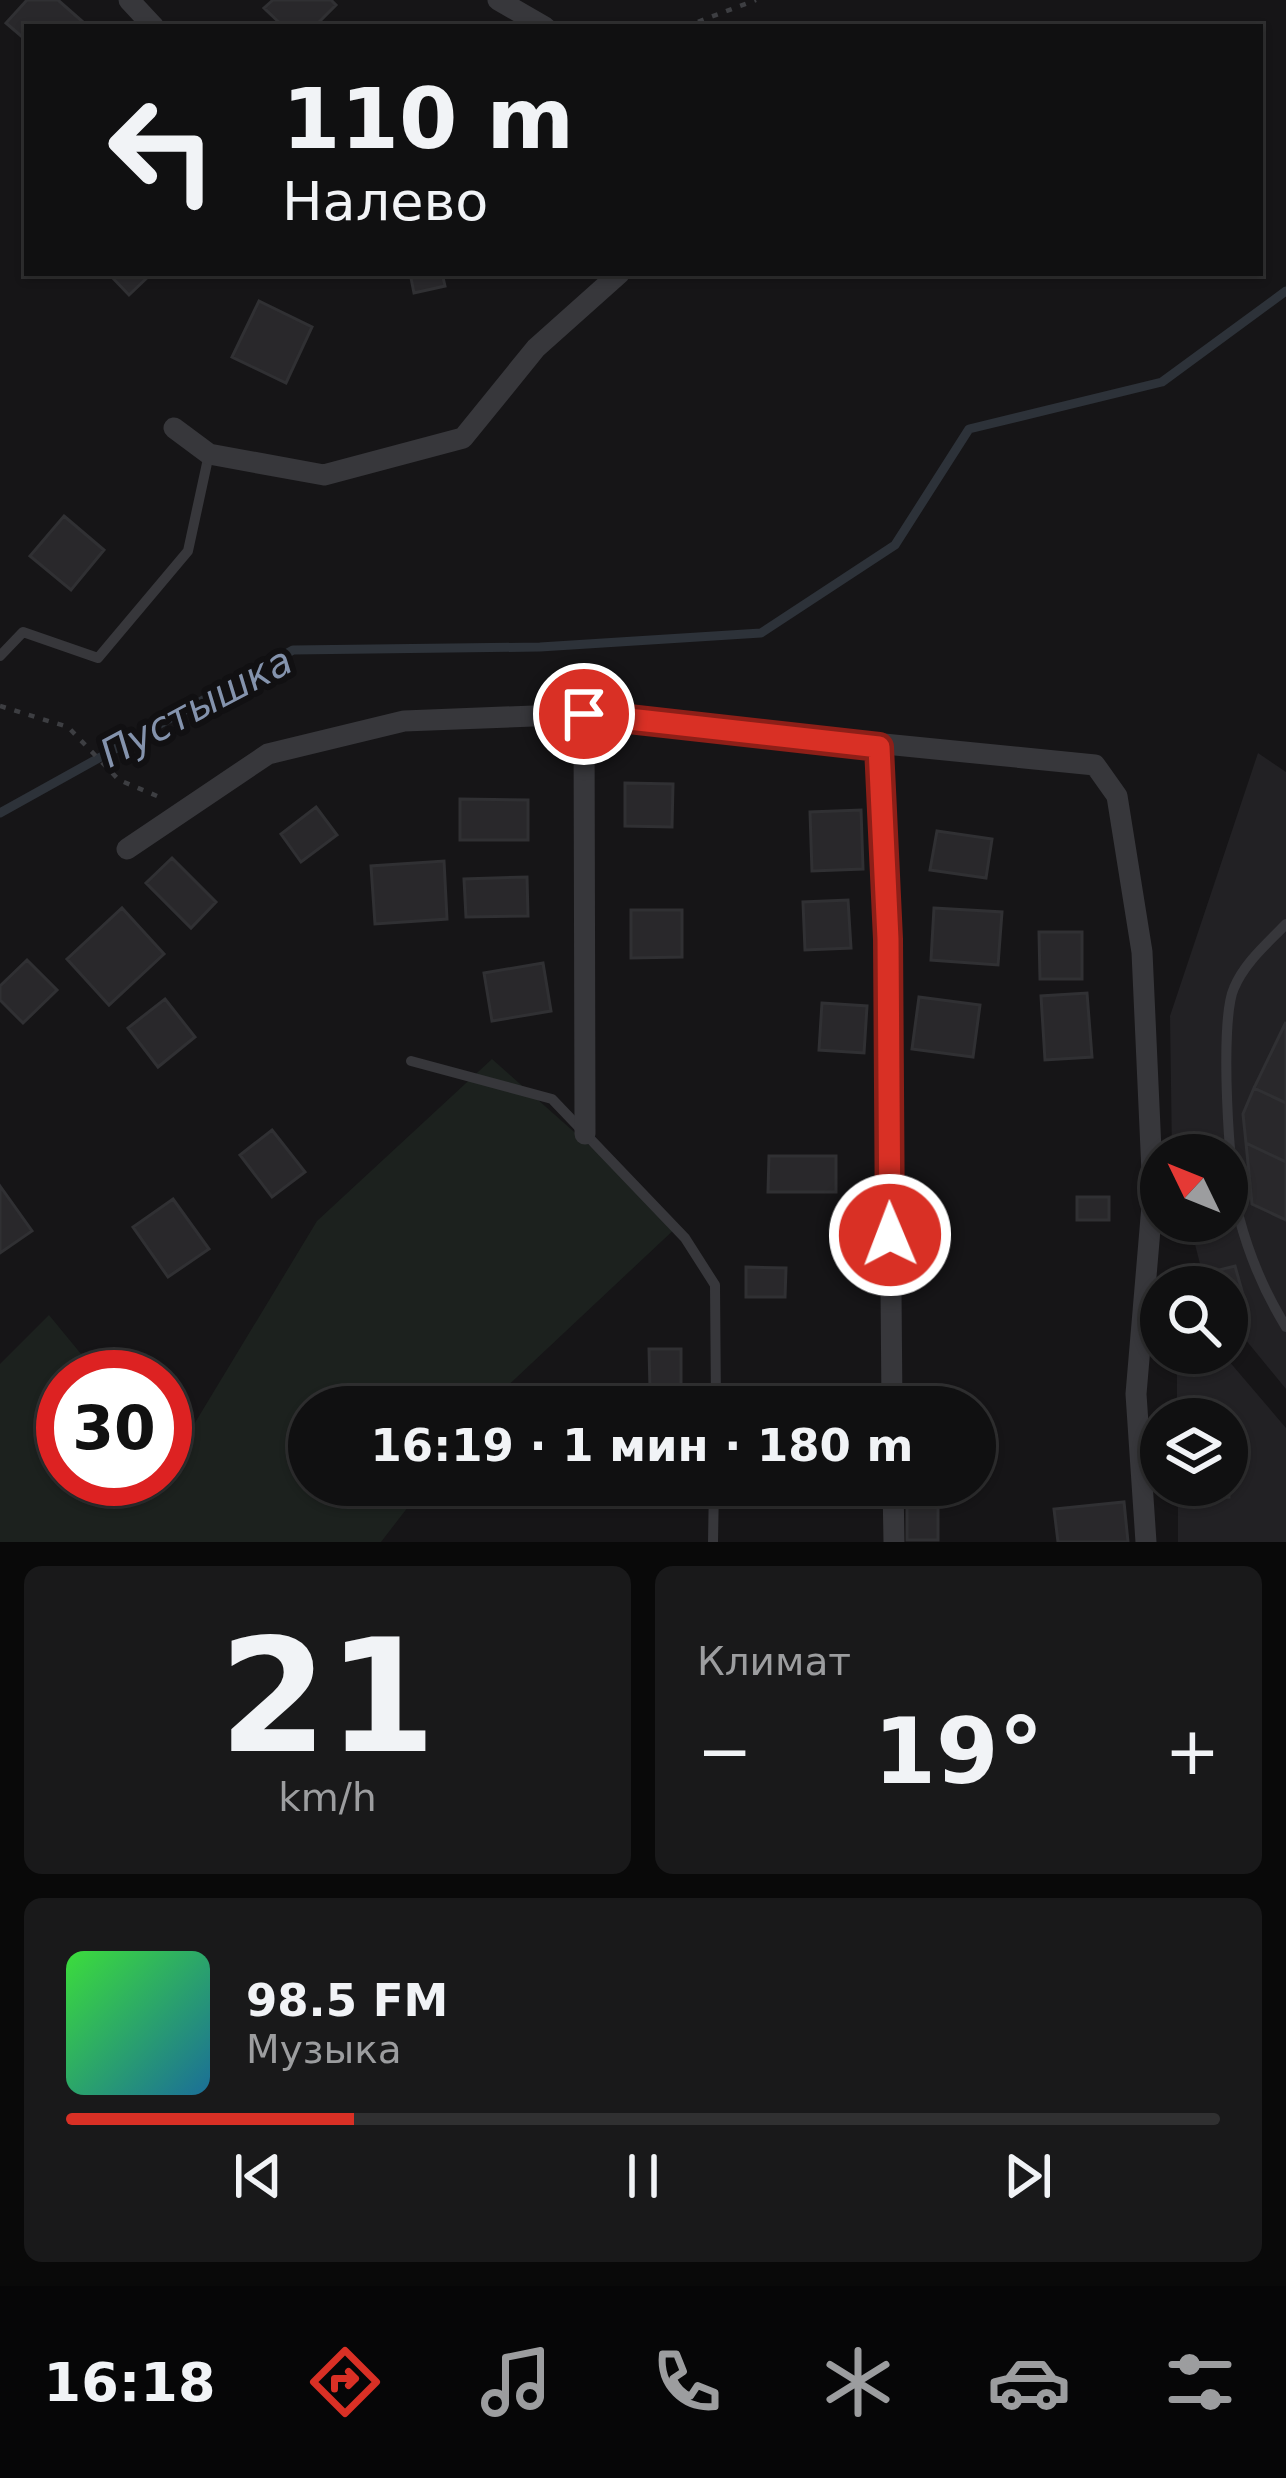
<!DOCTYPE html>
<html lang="ru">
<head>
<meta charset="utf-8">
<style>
	body { margin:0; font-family:"DejaVu Sans",sans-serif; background:#19191a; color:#f1f3f6; height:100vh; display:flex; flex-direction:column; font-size:45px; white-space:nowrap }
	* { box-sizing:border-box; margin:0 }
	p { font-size:39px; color:#9c9d9f }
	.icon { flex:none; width:66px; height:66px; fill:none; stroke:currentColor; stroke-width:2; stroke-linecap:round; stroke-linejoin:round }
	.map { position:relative; height:1542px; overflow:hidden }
	.sheet { display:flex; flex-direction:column; gap:24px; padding:24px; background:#090909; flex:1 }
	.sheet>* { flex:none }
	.banner { position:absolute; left:24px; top:24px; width:1239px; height:252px; border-radius:0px; box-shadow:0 3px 9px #0004,0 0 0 3px #303031; background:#101011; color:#f1f3f6; overflow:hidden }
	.needle { width:78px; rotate:313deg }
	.buttons { position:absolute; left:1140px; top:1134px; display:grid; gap:24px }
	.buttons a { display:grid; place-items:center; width:108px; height:108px; border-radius:50%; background:#101011; box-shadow:0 3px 9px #0004,0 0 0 3px #303031; font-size:60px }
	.speed { position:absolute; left:36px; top:1350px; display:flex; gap:24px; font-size:60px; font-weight:700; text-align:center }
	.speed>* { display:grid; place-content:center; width:156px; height:156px; border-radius:50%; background:#101011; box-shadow:0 3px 9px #0004,0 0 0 3px #303031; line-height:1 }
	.speed .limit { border:18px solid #d22; background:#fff; color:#111 }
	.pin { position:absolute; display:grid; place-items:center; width:102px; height:102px; color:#fff; margin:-51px; border:6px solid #fff; border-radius:50%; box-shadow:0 3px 12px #0007 }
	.me { position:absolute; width:132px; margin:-66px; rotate:359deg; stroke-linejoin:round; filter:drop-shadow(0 0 9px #0008) }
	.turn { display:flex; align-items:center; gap:42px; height:252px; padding:0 60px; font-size:54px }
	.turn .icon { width:156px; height:156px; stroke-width:2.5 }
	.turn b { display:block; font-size:84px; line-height:102px }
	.big { font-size:90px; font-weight:800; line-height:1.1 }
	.sheet .widget { flex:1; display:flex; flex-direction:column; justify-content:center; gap:18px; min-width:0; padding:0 42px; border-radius:18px; background:#19191a }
	.sheet .dial { align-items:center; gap:0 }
	.dial b { font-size:156px; line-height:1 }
	.song { display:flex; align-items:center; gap:36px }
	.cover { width:144px; height:144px; border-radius:18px; background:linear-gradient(135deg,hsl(120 70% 55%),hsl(200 70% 35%)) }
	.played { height:12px; border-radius:6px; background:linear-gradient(90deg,#d93025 25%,#303031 25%) }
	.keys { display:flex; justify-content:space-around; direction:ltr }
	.heat { display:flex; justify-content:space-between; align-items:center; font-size:66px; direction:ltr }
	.sheet .tiles { flex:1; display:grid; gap:24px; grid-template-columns:1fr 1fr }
	.widget:last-child { grid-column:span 2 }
	.trip { position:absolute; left:288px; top:1386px; width:708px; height:120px; border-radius:60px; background:#101011; box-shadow:0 3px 9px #0004,0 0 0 3px #303031; font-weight:800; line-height:120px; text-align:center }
	.tabs { display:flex; height:192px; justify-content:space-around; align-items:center; background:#060607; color:#9c9d9f }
	.tabs .icon { width:84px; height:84px }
	.tabs .on { color:#d93025 }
	.tabs b { font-size:54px; color:#f1f3f6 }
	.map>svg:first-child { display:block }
	.built { fill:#222124 }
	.green { fill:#1c211e }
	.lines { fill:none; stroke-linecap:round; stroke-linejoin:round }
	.stream { stroke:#2d3239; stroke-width:9 }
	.building { fill:#29282b; stroke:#303033; stroke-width:3 }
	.path { stroke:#3d3e42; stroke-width:4.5; stroke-dasharray:6 9; stroke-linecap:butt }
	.lane { stroke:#37373b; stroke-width:10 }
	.street { stroke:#37373b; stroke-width:21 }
	.route-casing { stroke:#8d1f18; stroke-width:30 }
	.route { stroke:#d93025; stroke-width:21 }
	.labels { text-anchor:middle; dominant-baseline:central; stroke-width:12; stroke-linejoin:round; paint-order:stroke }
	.water-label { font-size:39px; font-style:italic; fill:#8493ad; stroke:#111012 }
</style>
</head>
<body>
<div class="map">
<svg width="1286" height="1542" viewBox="0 0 1286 1542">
	<rect width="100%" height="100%" fill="#161517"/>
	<!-- built -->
	<path class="built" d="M1258,753L1286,772V1389L1227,1317V1287H1206L1189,1221H1227V1155H1172L1170,1016Z
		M1187,1353H1222L1286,1428V1542H1178V1485H1227V1419H1177V1365Z"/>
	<!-- green -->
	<path class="green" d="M492,1059L679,1225L485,1407H309V1485H425L381,1542H0V1364L49,1315L100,1377H63V1479H165V1422L193,1426L317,1221Z"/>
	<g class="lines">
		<!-- stream -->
		<path class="stream" d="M0,813L293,650L540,647L761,633L895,545L969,429L1162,382L1286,291"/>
	</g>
	<!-- building -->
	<path class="building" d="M27,0H58L83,22L79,27H27V41L6,23Z
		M273,0H331L336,5L314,27H284L264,8Z
		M108,273H152L129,295Z
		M410,273H442L445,286L414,293Z
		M259,301L312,327L286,383L232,357Z
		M64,516L104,550L71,590L30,556Z
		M625,783L673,784L672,827L625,826Z
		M460,799L528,800V840H460Z
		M316,807L337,835L301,862L281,834Z
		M861,810L863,869L812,871L810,812Z
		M937,831L992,839L986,878L930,870Z
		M172,858L216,902L191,928L146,883Z
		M444,861L447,919L375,924L371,866Z
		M527,877L528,916L466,917L464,879Z
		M848,900L851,948L805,950L803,902Z
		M122,908L164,954L109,1005L67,959Z
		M934,908L1002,912L998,965L931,960Z
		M631,910H682V957L631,958Z
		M1039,932H1082V979H1040Z
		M27,960L57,990L23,1023L0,1000V986Z
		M543,963L551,1011L492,1021L484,973Z
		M1087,993L1092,1057L1045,1060L1041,996Z
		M919,997L980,1005L973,1057L912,1049Z
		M165,999L195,1037L158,1067L128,1028Z
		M822,1003L867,1006L864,1053L819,1050Z
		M1286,1022V1103L1254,1088Z
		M1254,1088L1286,1103V1162L1246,1143L1243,1114Z
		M272,1130L305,1172L272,1197L240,1155Z
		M1246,1143L1286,1162V1220L1252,1204Z
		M769,1156H836V1192H768Z
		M0,1186L32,1231L0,1253Z
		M1077,1197H1109V1220H1077Z
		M173,1199L209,1249L168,1277L133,1227Z
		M932,1200L933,1222L911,1223L910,1201Z
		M1235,1266L1242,1291L1227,1295L1219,1270Z
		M746,1267L786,1268L785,1297H746Z
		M649,1349H681V1388H650Z
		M1227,1462L1229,1497L1175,1499L1174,1485H1227Z
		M1124,1502L1128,1542H1058L1054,1509Z
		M907,1505H938V1540H907Z"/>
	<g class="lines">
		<!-- path -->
		<path class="path" d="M684,27L756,0
			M0,706L68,727L119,780L157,796"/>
		<!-- lane -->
		<path class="lane" d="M0,656L23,632L98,658L188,551L209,454
			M1286,924C1267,944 1245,962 1234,988C1219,1021 1229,1179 1239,1217C1249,1255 1265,1293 1286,1327
			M411,1061L552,1099L685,1238L715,1285L716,1407
			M713,1542L714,1485"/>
		<!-- street -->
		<path class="street" d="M129,0L154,27
			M498,0L545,27
			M174,428L209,454L324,475L463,438L536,348L620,273
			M584,714L585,1134
			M879,747L888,939L892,1407
			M127,849L268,754L404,721L584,714L1095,765L1117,796L1142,952L1153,1194L1136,1394L1146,1542
			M893,1485L894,1542"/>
	</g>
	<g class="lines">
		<!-- route casing -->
		<g class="route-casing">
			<path id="route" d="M584,714L879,747L888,939L890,1235"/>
		</g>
		<!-- route -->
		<use href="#route" class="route"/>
	</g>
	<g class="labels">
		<!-- water labels -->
		<g class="water-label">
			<text transform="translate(196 707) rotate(-28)">Пустышка</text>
		</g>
	</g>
</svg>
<div class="buttons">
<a><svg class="needle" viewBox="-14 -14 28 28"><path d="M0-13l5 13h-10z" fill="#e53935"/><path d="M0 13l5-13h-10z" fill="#9c9d9f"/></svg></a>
<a><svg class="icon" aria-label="search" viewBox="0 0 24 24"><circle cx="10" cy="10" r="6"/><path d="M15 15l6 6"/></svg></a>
<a><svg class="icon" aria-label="layers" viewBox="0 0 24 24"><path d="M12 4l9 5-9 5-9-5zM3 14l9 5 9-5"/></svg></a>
</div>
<div class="speed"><div class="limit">30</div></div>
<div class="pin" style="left:584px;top:714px;background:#d93025"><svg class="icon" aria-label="arrive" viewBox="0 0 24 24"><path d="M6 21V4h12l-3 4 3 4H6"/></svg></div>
<svg class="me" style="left:890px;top:1235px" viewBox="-20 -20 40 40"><circle r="17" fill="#d93025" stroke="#fff" stroke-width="3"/><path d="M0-11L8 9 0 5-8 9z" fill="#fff"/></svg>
<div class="trip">16:19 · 1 мин · 180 m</div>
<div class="banner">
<div class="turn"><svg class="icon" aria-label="left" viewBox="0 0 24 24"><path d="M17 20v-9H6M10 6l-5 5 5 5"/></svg><div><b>110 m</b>Налево</div></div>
</div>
</div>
<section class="sheet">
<div class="tiles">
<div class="widget dial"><b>21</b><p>km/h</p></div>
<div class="widget"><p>Климат</p>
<div class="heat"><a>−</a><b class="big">19°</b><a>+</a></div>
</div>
<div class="widget">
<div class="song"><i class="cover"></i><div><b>98.5 FM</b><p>Музыка</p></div></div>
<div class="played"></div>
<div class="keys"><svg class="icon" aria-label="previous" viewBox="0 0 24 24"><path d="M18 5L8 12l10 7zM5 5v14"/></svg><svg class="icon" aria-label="pause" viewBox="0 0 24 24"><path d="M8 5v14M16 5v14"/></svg><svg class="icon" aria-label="next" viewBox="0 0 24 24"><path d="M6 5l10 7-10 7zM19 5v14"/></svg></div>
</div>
</div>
</section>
<nav class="tabs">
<b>16:18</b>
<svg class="icon on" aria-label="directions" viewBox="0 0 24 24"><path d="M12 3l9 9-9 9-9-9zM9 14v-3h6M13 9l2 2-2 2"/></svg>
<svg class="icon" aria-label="music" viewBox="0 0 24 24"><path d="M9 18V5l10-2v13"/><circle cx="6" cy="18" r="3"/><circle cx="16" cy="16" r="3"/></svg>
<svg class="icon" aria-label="phone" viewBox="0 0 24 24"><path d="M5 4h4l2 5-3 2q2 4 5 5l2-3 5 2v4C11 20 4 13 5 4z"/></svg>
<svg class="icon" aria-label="climate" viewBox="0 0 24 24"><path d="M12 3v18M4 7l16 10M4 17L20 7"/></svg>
<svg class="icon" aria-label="car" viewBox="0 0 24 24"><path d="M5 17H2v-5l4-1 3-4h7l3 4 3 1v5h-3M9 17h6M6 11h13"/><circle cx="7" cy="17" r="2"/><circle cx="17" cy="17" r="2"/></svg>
<svg class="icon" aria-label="filters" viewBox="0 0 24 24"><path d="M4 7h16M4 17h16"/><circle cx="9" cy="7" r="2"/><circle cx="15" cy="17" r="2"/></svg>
</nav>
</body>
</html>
